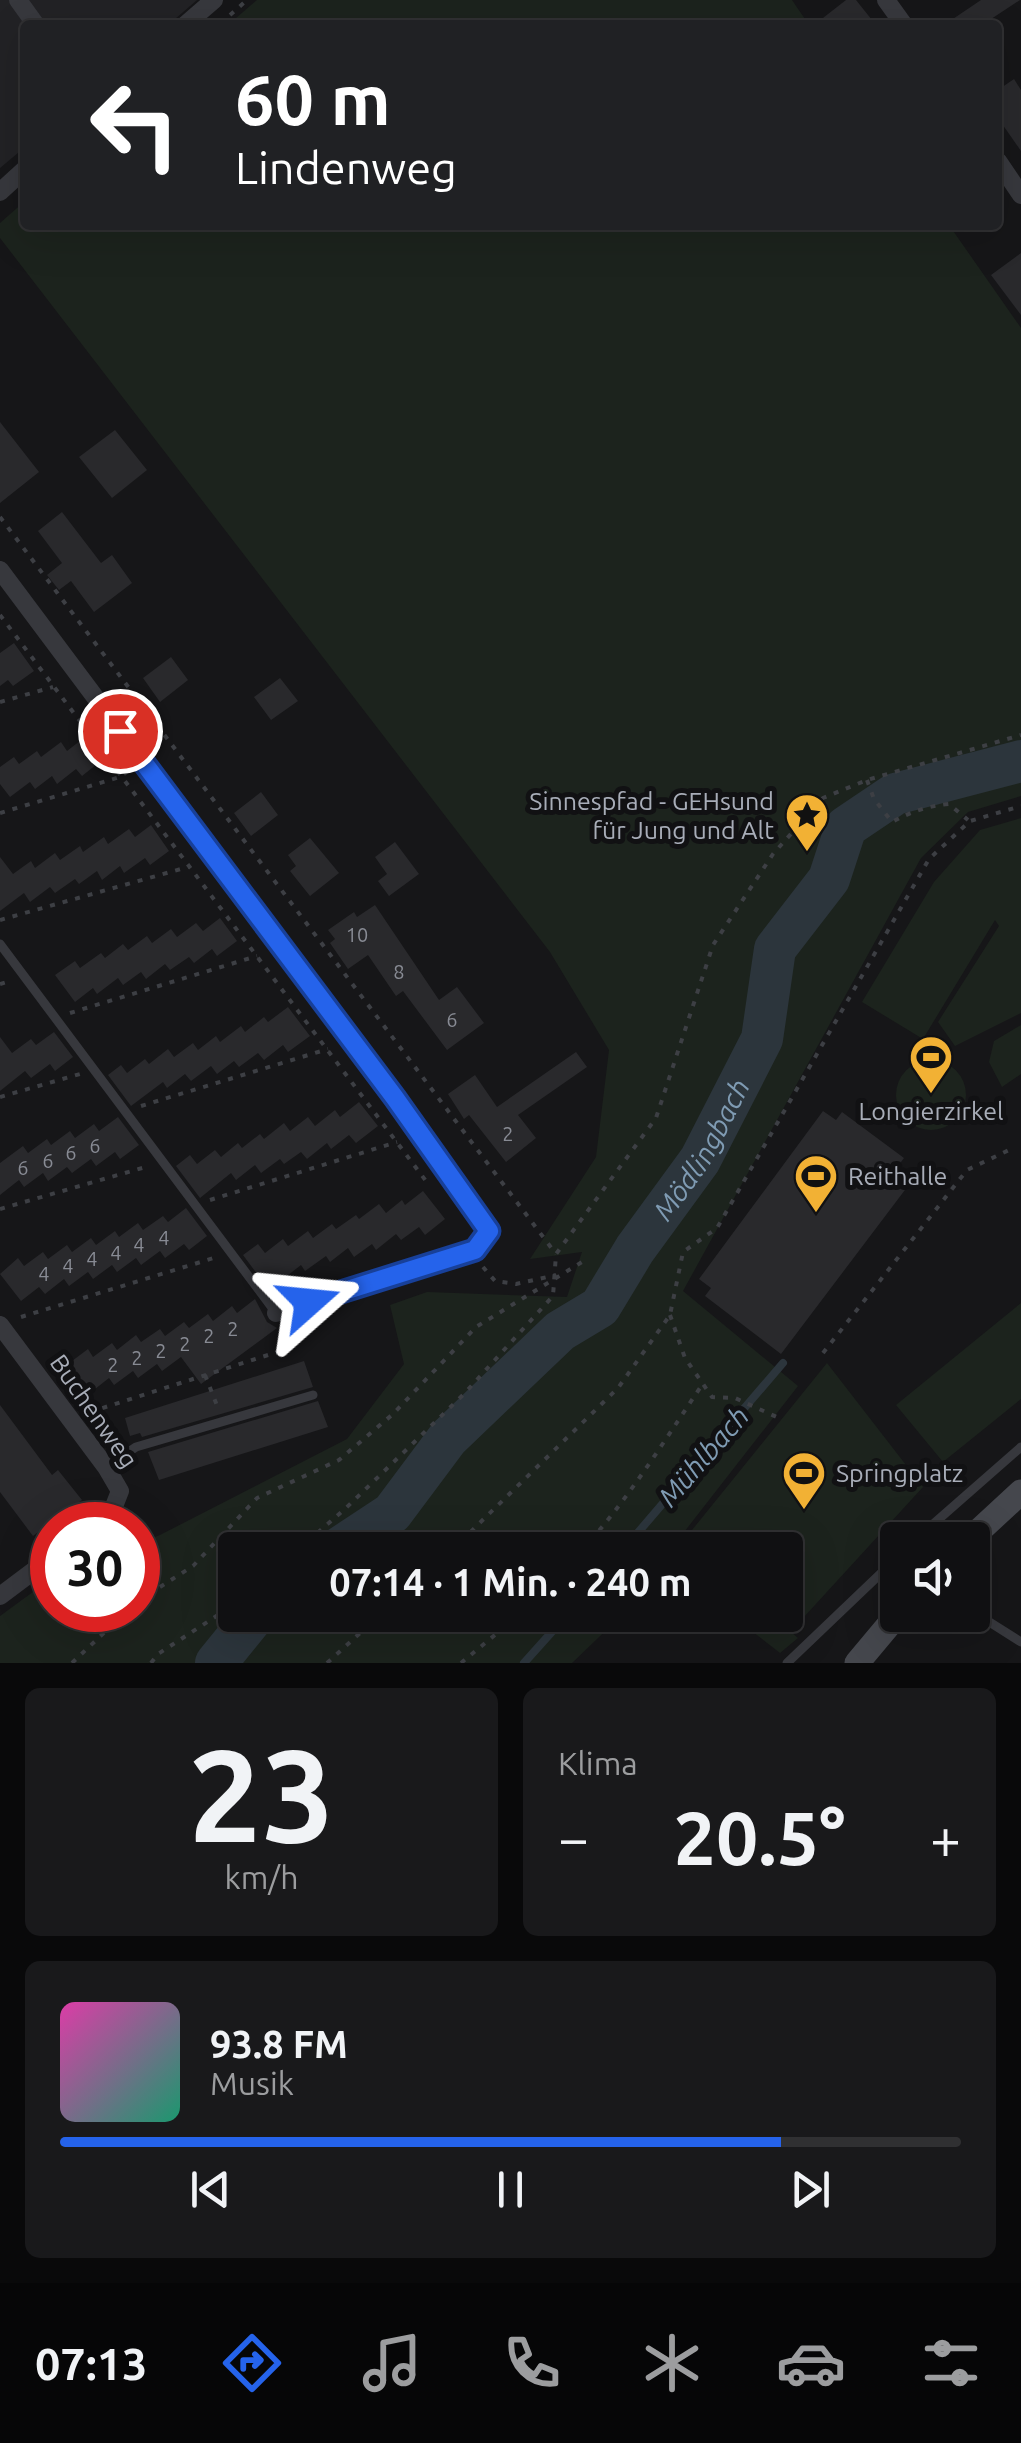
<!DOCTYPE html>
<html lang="de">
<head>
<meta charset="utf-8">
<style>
	body { margin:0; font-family:Ubuntu,sans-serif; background:#19191b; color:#f1f3f6; height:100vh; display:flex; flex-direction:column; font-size:38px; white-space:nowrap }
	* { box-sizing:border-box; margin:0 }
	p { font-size:32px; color:#9c9d9f }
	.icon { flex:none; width:55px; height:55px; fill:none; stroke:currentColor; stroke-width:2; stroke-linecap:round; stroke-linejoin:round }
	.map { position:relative; height:1663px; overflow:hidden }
	.panel { display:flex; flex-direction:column; gap:25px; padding:25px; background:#09090a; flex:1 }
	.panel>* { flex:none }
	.guide { position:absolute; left:20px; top:20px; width:982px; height:210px; border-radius:10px; box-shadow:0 10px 40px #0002,0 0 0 2px #303032; background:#202124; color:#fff; overflow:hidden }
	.tools { position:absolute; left:880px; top:1522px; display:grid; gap:20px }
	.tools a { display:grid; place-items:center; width:110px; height:110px; border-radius:10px; background:#101012; box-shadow:0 10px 40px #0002,0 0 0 2px #303032; font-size:50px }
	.speed { position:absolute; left:30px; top:1502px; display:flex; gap:20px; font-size:50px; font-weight:700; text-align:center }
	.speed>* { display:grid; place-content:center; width:130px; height:130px; border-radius:50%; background:#101012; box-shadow:0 10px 40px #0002,0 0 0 2px #303032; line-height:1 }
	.speed .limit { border:15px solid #d22; background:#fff; color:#111 }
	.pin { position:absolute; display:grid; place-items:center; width:85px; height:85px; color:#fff; margin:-42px; border:5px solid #fff; border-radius:50%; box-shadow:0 2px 10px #0007 }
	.me { position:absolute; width:110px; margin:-55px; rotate:72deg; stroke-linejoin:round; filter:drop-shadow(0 0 8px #0008) }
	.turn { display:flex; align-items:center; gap:35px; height:210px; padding:0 50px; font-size:45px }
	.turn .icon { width:130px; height:130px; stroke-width:2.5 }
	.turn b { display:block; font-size:70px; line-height:85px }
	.big { font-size:75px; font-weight:700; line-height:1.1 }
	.panel .card { flex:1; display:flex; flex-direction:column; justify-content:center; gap:15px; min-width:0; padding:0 35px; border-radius:15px; background:#19191b }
	.panel .dial { align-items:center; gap:0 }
	.dial b { font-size:130px; line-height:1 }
	.song { display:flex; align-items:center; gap:30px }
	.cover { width:120px; height:120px; border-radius:15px; background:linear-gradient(135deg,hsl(320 70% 55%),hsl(160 70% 35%)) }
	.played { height:10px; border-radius:5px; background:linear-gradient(90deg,#2563eb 80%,#303032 80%) }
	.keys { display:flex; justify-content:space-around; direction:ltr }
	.heat { display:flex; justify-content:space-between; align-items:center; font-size:55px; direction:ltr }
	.panel .tiles { flex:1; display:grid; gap:25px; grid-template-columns:1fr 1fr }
	.card:last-child { grid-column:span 2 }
	.trip { position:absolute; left:218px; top:1532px; width:585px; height:100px; border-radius:10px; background:#101012; box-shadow:0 10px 40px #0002,0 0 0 2px #303032; font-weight:700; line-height:100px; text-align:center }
	.menu { display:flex; height:160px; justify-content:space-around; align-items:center; background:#060607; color:#9c9d9f }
	.menu .icon { width:70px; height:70px }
	.menu .current { color:#2563eb }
	.menu b { font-size:45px; color:#f1f3f6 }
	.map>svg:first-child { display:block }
	.built { fill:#222225 }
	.green { fill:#1c231d }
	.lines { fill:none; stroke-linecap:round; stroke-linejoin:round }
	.stream { stroke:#2c353c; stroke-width:8 }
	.river { stroke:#2c353c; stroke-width:42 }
	.building { fill:#29292c }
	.path { stroke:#3d3f44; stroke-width:4; stroke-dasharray:5 8; stroke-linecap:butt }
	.lane { stroke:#37383d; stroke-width:9 }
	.street { stroke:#37383d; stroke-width:18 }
	.secondary { stroke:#45474d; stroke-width:25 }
	.route-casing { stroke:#184099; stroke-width:25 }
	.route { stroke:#2563eb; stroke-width:18 }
	.labels { text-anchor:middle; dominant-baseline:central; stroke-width:10; stroke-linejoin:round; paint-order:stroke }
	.number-label { font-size:20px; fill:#888b94 }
	.poi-label { font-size:25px; fill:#a8adb8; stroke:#111113; text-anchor:start }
	.street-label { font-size:25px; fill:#a8adb8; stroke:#111113 }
	.water-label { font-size:28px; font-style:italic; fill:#7f9bb3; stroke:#111113 }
</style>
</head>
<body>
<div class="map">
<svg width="1021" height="1663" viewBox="0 0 1021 1663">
	<rect width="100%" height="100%" fill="#161618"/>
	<!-- built -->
	<path class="built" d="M0,0H197L168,25H25V147L0,168Z"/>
	<!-- green -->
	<path class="green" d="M257,0H792L809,25H228Z
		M25,201V225H949L1021,328V796L968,812L921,858L683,1291L798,1386L681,1536L696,1550H235V1615H622L572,1663H0V1616L52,1578V1610H138V1544L160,1535L347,1439L404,1364L390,1305L427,1292L567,1297L582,1252L530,1259L596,1157L609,1050L550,952L0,238V223Z
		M1021,818V1013L955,1046L938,1022L999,926L995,920L923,1039L862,1002L934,882L980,830Z
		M1021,1025V1074L1002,1087L989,1062L994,1041Z
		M896 1095a35 35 0 1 1 70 0a35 35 0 1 1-70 0Z
		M1021,1303V1399L943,1462L896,1405Z
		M827,1363L923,1487L793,1629L777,1615H785V1550H705L688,1535Z
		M731,1615H771L798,1638L780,1653Z"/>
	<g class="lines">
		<!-- stream -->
		<path class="stream" d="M623,1550L783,1363
			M524,1663L567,1615"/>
		<!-- river -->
		<g class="river">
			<path id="s1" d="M336,1550L392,1513L448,1438L560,1331L600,1307L635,1249L700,1160L762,1039L775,949L829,879L846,827L895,794L1021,761"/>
			<path d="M216,1663L255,1615"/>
		</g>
	</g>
	<!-- building -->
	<path class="building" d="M846,0H856L876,25H814Z
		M981,0H1020L982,25H944Z
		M1014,79L1021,90V151L998,118V90Z
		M1021,253V315L991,275Z
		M0,422L39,472L0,503Z
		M115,430L147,470L112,498L79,457Z
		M62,512L101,563L112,555L132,583L94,612L71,581L59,590L47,575L62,563L38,531Z
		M14,643L34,671L13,686L8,680L0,686V653Z
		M171,657L188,680L160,702L143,678Z
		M280,678L298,701L271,720L254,697Z
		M85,737L102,760L82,776L76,769L57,784L52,776L35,789L30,782L10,797L0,784V767L14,757L19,764L37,751L41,757L61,742L67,751Z
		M261,792L278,815L251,836L234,813Z
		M151,825L169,851L150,865L145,858L124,873L120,866L102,880L97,871L79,884L75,879L55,893L50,887L30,902L24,893L0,911V857L13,874L31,861L35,868L55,853L60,860L80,846L83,852L104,837L108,844L129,829L135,837Z
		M310,838L339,873L310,896L290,871L296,866L288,855Z
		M395,842L419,874L389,896L378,881L387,874L375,857Z
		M375,905L439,1000L457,987L484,1023L447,1050L403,991L396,996L368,955L348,969L330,943L335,939L328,930L354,912L357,917Z
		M220,918L237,941L217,956L212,949L194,963L189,957L170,970L165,964L146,979L141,972L123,985L118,978L97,994L93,988L75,1002L55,975L75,961L80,968L101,953L105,958L123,944L128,950L147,936L152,943L171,929L177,937L196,923L203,931Z
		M288,1007L310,1036L288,1052L283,1045L264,1060L258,1053L239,1067L234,1061L217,1074L211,1066L191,1081L185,1074L167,1088L163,1082L131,1106L108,1075L121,1065L127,1073L145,1059L149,1064L168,1049L174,1057L193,1043L198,1050L216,1036L220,1042L241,1026L245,1032L264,1017L268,1022Z
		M54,1032L73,1057L55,1071L50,1064L31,1078L25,1071L0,1091V1037L12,1053L31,1039L36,1045Z
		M576,1052L587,1067L518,1115L536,1138L506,1162L469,1115L464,1119L448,1094L475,1075L497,1107Z
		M359,1102L378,1126L356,1143L349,1135L331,1149L327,1143L307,1159L301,1152L284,1164L280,1159L261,1173L255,1165L236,1180L231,1173L200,1198L176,1166L190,1155L197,1164L215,1150L221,1157L238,1143L242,1148L260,1134L264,1139L284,1123L290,1131L308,1117L315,1126L335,1110L340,1117Z
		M823,1111L836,1120L842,1112L904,1158L898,1166L914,1178L781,1354L705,1296L711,1288L699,1279Z
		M118,1117L139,1145L120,1159L115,1152L96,1166L91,1159L72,1173L67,1167L48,1181L43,1173L24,1187L19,1180L0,1195V1163L23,1146L28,1153L47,1139L51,1145L70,1131L75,1138L94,1124L99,1131Z
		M423,1191L445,1219L425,1235L419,1227L401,1240L396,1234L376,1250L372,1244L354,1257L348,1248L330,1262L326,1256L305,1271L301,1265L269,1290L243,1255L258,1244L265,1253L283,1239L288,1246L308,1231L313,1238L332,1224L336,1229L356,1215L359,1219L379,1204L386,1213L402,1200L405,1205Z
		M186,1208L207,1236L189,1250L184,1244L165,1258L160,1251L141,1265L136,1258L117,1272L112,1265L93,1279L88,1272L69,1286L64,1279L45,1294L39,1287L21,1301L0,1274L18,1258L24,1266L43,1252L48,1259L67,1245L72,1252L91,1238L96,1245L115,1231L119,1237L138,1223L143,1230L163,1216L168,1222Z
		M255,1299L267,1322L277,1328L201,1384L181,1357L162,1371L157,1364L138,1378L133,1371L114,1385L109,1378L90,1393L68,1364L88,1349L93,1357L112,1343L117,1350L136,1335L141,1342L160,1329L165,1336L184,1322L189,1328L208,1314L213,1321L232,1306L237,1313Z
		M304,1361L313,1387L142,1437L140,1433L130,1436L125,1418Z
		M318,1401L328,1427L159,1480L148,1452Z
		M0,1405L52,1475L58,1470L82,1500L33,1536L0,1492Z"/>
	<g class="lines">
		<!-- path -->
		<path class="path" d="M230,15L247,0
			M0,517L556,1254
			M0,615L429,1185
			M0,702L53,687
			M867,780L874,799L892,822C911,812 927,806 949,804L968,820
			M0,813L120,777L128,771
			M0,920L188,867
			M0,984L10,981
			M70,1013L257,956
			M0,1097L80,1074
			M141,1106L328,1049
			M210,1200L397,1142
			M0,1209L149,1166
			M483,1267L495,1281L516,1284L556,1275
			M670,1315L685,1358L712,1397L735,1398L781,1419
			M21,1317L217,1257
			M823,1353L967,1170L1009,1150
			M205,1375L218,1408
			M90,1412L293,1347L285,1332
			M298,1550L346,1508L464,1394L553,1296L556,1254L656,1118L713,945L773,854L823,798L867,780L1021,735
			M452,1550L618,1388L670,1315L683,1252L717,1228L929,859L970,821L1021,806
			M582,1550C628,1500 664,1441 702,1385
			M138,1601L193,1566L257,1498L339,1460L393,1414L476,1327L582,1262
			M72,1663L128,1610
			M151,1663L158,1654L235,1604
			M327,1663L380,1615
			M461,1663L519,1615"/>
		<!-- lane -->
		<path class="lane" d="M0,944L276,1313
			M106,1467L136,1447L313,1395
			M915,1540L1021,1447
			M972,1611L1021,1642
			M787,1663L898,1557"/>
		<!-- street -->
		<path class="street" d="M18,0L36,25
			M886,0L904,25
			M185,25L214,0
			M998,161L1021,195
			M0,192L25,169
			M0,570L418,1129L489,1231L475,1249L276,1313
			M0,1325L106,1467L120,1491L111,1514L95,1525
			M0,1596L52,1557"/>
		<!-- secondary -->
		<path class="secondary" d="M969,1540L1021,1492
			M857,1663L898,1614"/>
	</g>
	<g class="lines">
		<!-- route casing -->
		<g class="route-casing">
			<path id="route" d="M120,731L395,1098L489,1231L475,1250L309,1302"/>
		</g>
		<!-- route -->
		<use href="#route" class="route"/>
	</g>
	<!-- icons -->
	<defs>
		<g id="sight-pin" transform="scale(2.25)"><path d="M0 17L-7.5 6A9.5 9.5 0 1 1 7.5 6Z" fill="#f2b134" stroke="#111113"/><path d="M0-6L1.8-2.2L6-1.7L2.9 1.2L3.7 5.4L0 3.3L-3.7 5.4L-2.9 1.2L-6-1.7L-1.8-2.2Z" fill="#111"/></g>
		<g id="stadium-pin" transform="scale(2.25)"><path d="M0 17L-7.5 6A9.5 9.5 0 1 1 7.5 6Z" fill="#f2b134" stroke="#111113"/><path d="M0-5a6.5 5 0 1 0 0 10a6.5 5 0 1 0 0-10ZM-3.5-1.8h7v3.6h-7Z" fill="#111"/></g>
	</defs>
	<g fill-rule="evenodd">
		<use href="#sight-pin" x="807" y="815"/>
		<use href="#stadium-pin" x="931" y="1057"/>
		<use href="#stadium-pin" x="816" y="1176"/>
		<use href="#stadium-pin" x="804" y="1473"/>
	</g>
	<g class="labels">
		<!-- number labels -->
		<g class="number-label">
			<text x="357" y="934">10</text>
			<text x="399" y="971">8</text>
			<text x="452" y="1019">6</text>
			<text x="508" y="1133">2</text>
			<text x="95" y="1145">6</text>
			<text x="71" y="1152">6</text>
			<text x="48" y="1160">6</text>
			<text x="23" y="1167">6</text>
			<text x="164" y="1237">4</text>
			<text x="139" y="1244">4</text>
			<text x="116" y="1252">4</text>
			<text x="92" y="1258">4</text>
			<text x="68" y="1265">4</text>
			<text x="44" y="1273">4</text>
			<text x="233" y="1328">2</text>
			<text x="209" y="1335">2</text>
			<text x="185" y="1343">2</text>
			<text x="161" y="1350">2</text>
			<text x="137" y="1357">2</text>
			<text x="113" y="1364">2</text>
		</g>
		<!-- poi labels -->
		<g class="poi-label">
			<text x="774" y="801" text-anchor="end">Sinnespfad - GEHsund<tspan x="774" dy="29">für Jung und Alt</tspan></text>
			<text x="931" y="1111" text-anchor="middle">Longierzirkel</text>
			<text x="848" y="1176">Reithalle</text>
			<text x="836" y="1473">Springplatz</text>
		</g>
		<!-- street labels -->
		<g class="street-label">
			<text transform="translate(94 1411) rotate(55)">Buchenweg</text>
		</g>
		<!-- water labels -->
		<g class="water-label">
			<text stroke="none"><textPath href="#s1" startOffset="550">Mödlingbach</textPath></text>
			<text transform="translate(703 1456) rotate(-49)">Mühlbach</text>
		</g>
	</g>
</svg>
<div class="tools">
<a><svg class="icon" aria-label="sound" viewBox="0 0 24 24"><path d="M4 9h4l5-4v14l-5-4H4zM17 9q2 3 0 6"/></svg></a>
</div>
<div class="speed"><div class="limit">30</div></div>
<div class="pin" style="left:120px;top:731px;background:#d93025"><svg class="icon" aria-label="arrive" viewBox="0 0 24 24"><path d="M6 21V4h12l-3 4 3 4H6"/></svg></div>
<svg class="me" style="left:309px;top:1302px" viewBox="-20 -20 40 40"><path d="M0-17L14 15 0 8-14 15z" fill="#2563eb" stroke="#fff" stroke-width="4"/></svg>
<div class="trip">07:14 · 1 Min. · 240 m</div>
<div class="guide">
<div class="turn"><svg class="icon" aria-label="left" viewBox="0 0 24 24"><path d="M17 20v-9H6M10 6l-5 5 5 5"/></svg><div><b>60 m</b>Lindenweg</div></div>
</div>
</div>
<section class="panel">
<div class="tiles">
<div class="card dial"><b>23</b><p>km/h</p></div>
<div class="card"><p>Klima</p>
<div class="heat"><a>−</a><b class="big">20.5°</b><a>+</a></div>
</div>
<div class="card">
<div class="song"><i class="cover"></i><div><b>93.8 FM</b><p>Musik</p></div></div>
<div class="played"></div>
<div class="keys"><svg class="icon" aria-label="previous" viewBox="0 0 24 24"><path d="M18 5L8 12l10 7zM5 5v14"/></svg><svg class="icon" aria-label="pause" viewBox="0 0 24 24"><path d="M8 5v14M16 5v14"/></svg><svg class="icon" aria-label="next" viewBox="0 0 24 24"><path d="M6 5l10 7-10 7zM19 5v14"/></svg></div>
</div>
</div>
</section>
<nav class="menu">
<b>07:13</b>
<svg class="icon current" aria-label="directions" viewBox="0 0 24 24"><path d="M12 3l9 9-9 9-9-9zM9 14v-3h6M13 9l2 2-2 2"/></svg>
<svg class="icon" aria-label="music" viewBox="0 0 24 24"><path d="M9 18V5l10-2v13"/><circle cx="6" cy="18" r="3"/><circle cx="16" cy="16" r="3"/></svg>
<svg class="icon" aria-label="phone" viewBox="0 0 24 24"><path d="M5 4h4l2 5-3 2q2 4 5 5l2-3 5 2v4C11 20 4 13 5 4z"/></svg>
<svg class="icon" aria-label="climate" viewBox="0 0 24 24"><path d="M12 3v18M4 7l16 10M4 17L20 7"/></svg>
<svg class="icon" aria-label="car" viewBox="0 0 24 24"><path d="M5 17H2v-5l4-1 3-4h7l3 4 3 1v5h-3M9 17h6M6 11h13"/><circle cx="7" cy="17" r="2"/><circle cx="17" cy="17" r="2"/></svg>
<svg class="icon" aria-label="filters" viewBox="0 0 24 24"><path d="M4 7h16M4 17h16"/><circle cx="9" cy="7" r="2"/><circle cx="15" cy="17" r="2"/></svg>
</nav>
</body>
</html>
